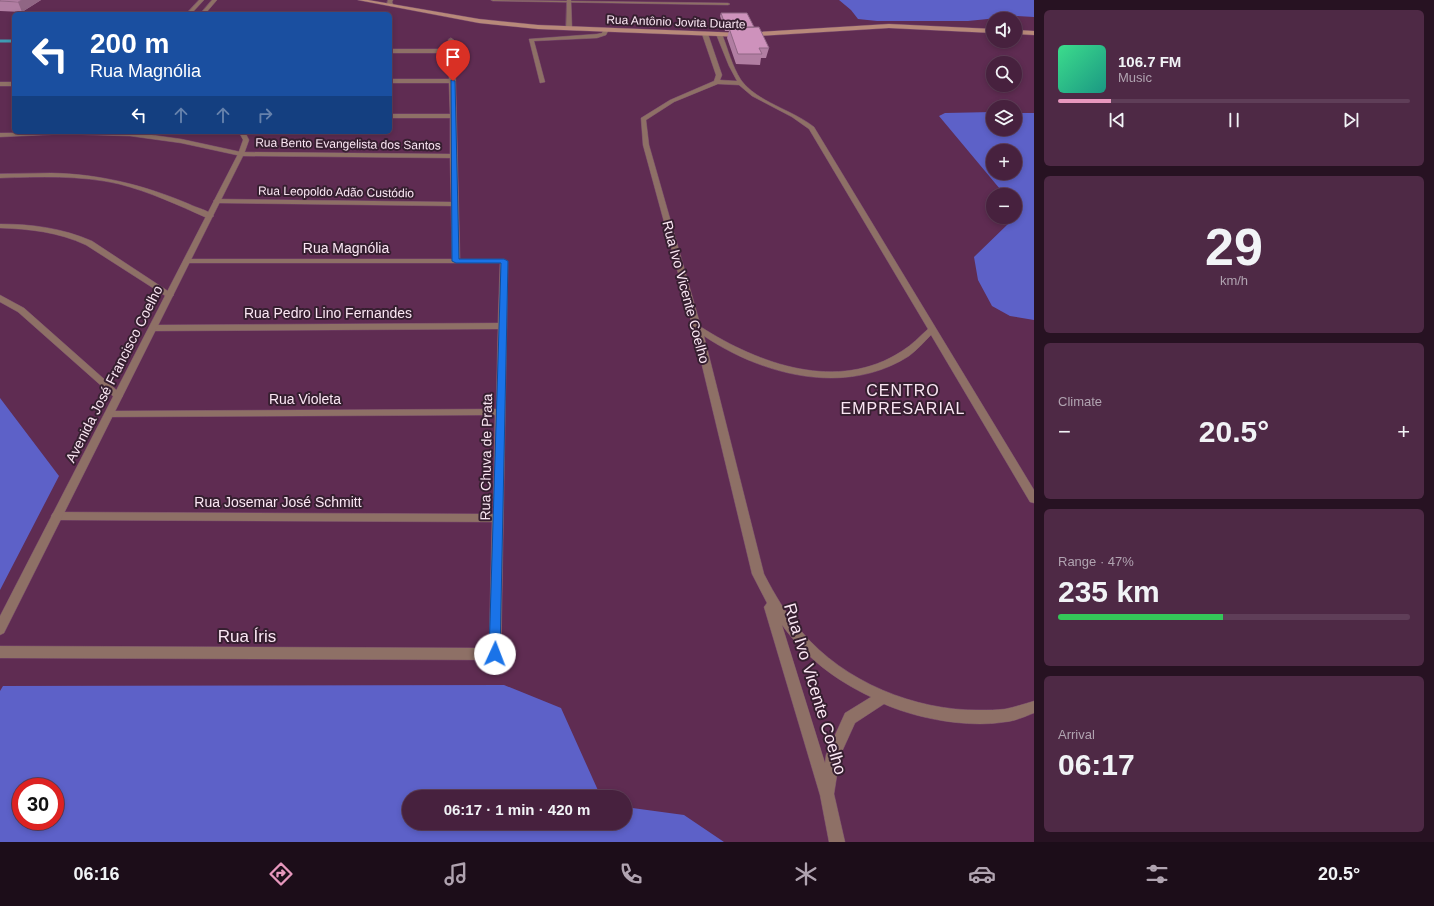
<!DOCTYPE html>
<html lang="en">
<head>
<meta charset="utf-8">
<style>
	body { margin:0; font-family:Arial,sans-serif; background:#4e2945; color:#f1f3f6; height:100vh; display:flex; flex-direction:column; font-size:15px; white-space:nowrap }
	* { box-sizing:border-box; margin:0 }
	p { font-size:13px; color:#b0a3b0 }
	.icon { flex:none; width:22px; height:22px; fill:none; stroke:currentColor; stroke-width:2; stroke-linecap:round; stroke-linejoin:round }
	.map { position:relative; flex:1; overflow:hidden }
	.sheet { display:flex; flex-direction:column; gap:10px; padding:10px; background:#271222; width:400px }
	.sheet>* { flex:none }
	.banner { position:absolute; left:12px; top:12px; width:380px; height:122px; border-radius:6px; box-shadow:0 2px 6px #0003,0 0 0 1px #5f3e58; background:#1a4fa0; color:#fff; overflow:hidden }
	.buttons { position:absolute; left:986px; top:12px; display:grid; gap:8px }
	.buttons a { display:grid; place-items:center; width:36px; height:36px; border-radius:50%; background:#47213e; box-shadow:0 2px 6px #0003,0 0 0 1px #5f3e58; font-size:20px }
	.speed { position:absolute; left:12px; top:778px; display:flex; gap:8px; font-size:20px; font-weight:700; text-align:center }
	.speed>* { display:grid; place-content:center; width:52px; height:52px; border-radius:50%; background:#47213e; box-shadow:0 2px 6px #0003,0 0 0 1px #5f3e58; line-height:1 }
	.speed .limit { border:6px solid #d22; background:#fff; color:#111 }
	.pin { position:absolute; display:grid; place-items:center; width:34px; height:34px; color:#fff; margin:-41px -17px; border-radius:50% 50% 50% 0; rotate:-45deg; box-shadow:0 0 4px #0007 }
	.pin .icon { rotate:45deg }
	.me { position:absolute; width:44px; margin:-22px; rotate:2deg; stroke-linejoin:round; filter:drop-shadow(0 0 3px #0008) }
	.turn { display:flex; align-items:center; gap:14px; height:84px; padding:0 12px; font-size:18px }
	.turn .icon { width:52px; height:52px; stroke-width:2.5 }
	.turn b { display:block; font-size:28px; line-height:34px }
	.lanes { display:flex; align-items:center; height:38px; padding:0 12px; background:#0003; justify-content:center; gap:20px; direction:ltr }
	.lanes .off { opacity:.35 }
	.big { font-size:30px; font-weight:700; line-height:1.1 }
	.sheet .tile { flex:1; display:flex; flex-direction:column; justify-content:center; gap:6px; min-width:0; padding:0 14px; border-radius:6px; background:#4e2945 }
	.sheet .dial { align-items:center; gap:0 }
	.dial b { font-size:52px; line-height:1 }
	.song { display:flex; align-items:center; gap:12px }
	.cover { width:48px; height:48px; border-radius:6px; background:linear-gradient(135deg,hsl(150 70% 55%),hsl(170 70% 35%)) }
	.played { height:4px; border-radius:2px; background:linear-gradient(90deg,#e797bd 15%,#5f3e58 15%) }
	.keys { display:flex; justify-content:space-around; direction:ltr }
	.heat { display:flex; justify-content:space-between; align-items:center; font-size:22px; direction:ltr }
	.charge { height:6px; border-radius:3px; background:linear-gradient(90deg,#34c759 47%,#5f3e58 0) }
	.trip { position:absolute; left:402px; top:790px; width:230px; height:40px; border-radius:20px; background:#47213e; box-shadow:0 2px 6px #0003,0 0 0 1px #5f3e58; font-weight:700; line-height:40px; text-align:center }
	.dock { display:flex; height:64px; justify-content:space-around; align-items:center; background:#1c0d19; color:#b0a3b0 }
	.dock .icon { width:28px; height:28px }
	.dock .current { color:#e797bd }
	.dock b { font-size:18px; color:#f1f3f6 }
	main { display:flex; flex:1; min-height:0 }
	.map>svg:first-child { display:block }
	.forest { fill:#5d61c8; fill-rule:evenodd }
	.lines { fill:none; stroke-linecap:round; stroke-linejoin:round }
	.stream { stroke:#3e9cb4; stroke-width:3 }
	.minor-casing { stroke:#784a6c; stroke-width:1 }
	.tertiary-casing { stroke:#784a6c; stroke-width:1 }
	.secondary-casing { stroke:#784a6c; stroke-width:1 }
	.minor { fill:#8e7066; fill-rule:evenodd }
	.tertiary { fill:#8e7066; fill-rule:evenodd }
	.secondary { fill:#b8897a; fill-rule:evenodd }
	.wall { fill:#b17ea2 }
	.shaded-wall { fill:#906684 }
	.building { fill:#ce92bc; stroke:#906684 }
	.route { fill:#1a73e8; stroke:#114b97 }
	.labels { text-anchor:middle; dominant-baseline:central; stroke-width:4; stroke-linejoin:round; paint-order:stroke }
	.far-street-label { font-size:12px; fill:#fbe7f4; stroke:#361f30 }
	.street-label { font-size:14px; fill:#fbe7f4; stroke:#361f30 }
	.quarter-label { font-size:16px; letter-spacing:1px; fill:#fbe7f4; stroke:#361f30 }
	.near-street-label { font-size:17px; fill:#fbe7f4; stroke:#361f30 }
</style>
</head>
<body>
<main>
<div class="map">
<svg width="1034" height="842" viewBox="0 0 1034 842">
	<rect width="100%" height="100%" fill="#5f2c52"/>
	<!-- forest -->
	<path class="forest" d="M839,0H1034V17L1017,16L968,21H877L858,19L851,10Z
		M993,112V129H1015V113H1034V320L1010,316L992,306L978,280L974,257L1008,224L1010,217H1015V195H1005L939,116L945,113ZM993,151H1015V173H993Z
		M0,398L59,476L0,590Z
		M504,685L561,708L601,797H409V823H625V807L684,815L724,842H0V691L3,686ZM21,787H55V821H21Z"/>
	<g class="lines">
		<!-- stream -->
		<path class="stream" d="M0,41H14"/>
		<!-- minor casing -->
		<g class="minor-casing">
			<path id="minor" d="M388,0H393L392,2L394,6H390L387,3Z
				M491,0L728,3L730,4L728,5L493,1Z
				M604,28L609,29L606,35L597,38L534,41L545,82L540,83L529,39L597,34L602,33Z
				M705,32L708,34L722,75L720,80L737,81L729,66L716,34L719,32L722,34C728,49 732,66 741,80C757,102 793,110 814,127L1034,490V503L1030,502L931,335C924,342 917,350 909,356C845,397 762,375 704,336L764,574C775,595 786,614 802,632C844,682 916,711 980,710C988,710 997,710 1005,709C1015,707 1024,704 1034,701V713C1024,717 1015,721 1005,722C968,728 918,719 884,704L855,723L840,756L834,794L845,842H829L820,795L764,607L767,603L752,574L693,328L643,145L641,118L670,100L714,81L716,75L702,34ZM718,84L739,85L752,96L792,117L809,129L928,329C920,336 912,345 902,351C838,393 759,364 701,327L649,145L646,120L674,102ZM782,625C805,657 835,680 871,697L845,713L826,755L825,763Z
				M451,38L454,40L455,51L460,259H504L508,261L501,654L500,658L495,660L0,658V646L489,648L492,522L57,520L53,519L51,516L53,513L57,512L493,514L495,415L109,417L104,414L109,411L496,409L498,329L153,331L149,328L153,325L498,323L500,263H187L183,261L187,259H452L451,206L217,203L213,201L217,199L451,202L450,158L241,156L181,143L130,136L64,134L0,137V133L130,132L181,139L241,152L450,154V118H390V114H450L449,83H390V79H449V53H390V49H449L448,40Z
				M0,82H14V86H0Z
				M51,173C100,174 144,185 189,204C197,208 208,210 214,216L210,218H207C178,205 150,192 119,184C80,175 39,177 0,178V174Z
				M0,224C32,224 62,228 92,241L174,295L170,298L167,297L86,245C58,232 30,229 0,228Z
				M0,295L24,308L121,394L123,396L121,398H115L18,312L0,302Z"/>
		</g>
		<!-- tertiary casing -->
		<g class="tertiary-casing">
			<path id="tertiary" d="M199,0H204L191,14H186Z
				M212,0H217L205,14H200Z
				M567,0H571L572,28L569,30L566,28Z
				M239,132H245L249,140L244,154L4,633L0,635V616L238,154L243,140Z"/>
		</g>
		<!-- secondary casing -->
		<g class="secondary-casing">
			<path id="secondary" d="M358,0H368L479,19L538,25L743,33L889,24L993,29V33L889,28L743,37L538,29L479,23Z
				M1015,30L1034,31V35L1015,34Z"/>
		</g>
		<!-- minor -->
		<use href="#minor" class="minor"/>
		<!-- tertiary -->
		<use href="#tertiary" class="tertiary"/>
		<!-- secondary -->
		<use href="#secondary" class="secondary"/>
	</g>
	<!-- wall -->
	<path class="wall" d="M0,0H41L22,12L0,11Z
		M721,13L754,28L769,48L766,58H761L760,65L736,64L727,38L729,31H725L720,16Z"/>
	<!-- shaded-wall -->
	<path class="shaded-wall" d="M22,0H41L22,12L18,2Z"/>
	<!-- building -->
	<path class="building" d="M0,0H22L18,2L0,1Z
		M721,13H747L754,27H726Z
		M759,27L769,48H759L762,54H738L729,28Z"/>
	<!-- route -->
	<path class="route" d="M451,80L455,81L459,259H504L508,261L500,654L499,658L495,660L490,658L489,654L501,263H456L452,261Z"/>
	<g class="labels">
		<!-- far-street labels -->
		<g class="far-street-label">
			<text transform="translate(676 22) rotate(2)">Rua Antônio Jovita Duarte</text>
			<text transform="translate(348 144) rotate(1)">Rua Bento Evangelista dos Santos</text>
			<text transform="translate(336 192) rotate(1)">Rua Leopoldo Adão Custódio</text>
		</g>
		<!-- street labels -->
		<g class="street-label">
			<text x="346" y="248">Rua Magnólia</text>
			<text transform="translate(686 292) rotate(75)">Rua Ivo Vicente Coelho</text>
			<text x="328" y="313">Rua Pedro Lino Fernandes</text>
			<text transform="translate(114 374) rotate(-63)">Avenida José Francisco Coelho</text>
			<text x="305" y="399">Rua Violeta</text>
			<text transform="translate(486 457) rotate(-89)">Rua Chuva de Prata</text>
			<text x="278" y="502">Rua Josemar José Schmitt</text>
		</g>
		<!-- quarter labels -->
		<g class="quarter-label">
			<text x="903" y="390">CENTRO<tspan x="903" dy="18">EMPRESARIAL</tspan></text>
		</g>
		<!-- near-street labels -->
		<g class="near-street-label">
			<text x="247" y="636">Rua Íris</text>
			<text transform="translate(815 689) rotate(73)">Rua Ivo Vicente Coelho</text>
		</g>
	</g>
</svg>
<div class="buttons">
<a><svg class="icon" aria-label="sound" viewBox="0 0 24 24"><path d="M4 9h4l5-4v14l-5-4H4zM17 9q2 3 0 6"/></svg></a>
<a><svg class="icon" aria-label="search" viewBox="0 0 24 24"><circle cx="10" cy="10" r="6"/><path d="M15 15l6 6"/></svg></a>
<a><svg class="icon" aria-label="layers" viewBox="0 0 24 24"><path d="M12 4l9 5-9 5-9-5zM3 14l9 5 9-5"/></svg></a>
<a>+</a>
<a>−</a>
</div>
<div class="speed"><div class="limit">30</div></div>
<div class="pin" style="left:453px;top:81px;background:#d93025"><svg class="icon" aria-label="arrive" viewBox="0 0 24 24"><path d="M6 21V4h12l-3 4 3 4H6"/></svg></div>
<svg class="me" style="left:495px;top:654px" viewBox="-20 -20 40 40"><circle r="19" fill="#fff"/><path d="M0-13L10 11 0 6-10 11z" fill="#1a73e8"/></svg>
<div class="trip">06:17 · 1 min · 420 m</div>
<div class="banner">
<div class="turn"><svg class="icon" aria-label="left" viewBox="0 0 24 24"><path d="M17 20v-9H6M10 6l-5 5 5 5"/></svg><div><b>200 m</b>Rua Magnólia</div></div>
<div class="lanes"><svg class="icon" aria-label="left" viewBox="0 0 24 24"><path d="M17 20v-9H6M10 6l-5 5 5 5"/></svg><svg class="icon off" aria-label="ahead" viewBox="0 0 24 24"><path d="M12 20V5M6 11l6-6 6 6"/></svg><svg class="icon off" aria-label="ahead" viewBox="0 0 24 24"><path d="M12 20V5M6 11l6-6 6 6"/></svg><svg class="icon off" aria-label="right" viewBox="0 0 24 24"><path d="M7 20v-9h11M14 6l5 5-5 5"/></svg></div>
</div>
</div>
<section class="sheet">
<div class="tile">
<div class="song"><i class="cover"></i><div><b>106.7 FM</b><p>Music</p></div></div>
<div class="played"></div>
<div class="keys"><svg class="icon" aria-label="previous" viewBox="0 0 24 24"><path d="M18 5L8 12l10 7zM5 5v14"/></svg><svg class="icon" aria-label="pause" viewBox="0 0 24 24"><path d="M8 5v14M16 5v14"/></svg><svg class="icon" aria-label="next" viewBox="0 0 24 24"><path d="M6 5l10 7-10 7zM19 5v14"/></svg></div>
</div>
<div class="tile dial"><b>29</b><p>km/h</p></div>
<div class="tile"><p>Climate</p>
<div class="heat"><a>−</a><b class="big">20.5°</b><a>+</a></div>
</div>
<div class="tile"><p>Range · 47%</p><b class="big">235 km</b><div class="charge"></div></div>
<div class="tile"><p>Arrival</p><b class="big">06:17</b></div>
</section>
</main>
<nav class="dock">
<b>06:16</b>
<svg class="icon current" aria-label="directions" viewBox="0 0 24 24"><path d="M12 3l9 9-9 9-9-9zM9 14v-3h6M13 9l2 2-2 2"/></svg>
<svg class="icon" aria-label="music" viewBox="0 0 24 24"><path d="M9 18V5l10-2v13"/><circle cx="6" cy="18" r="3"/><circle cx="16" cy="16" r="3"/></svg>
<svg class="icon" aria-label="phone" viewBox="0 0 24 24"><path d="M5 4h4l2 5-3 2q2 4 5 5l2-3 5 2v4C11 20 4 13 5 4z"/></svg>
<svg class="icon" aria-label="climate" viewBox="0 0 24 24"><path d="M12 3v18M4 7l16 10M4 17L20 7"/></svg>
<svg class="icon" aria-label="car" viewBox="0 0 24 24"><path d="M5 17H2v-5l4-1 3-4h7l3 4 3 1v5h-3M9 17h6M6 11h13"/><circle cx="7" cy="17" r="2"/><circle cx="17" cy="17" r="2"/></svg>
<svg class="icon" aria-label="filters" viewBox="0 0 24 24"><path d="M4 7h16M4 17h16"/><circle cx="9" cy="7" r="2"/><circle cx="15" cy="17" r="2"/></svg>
<b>20.5°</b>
</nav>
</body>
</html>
